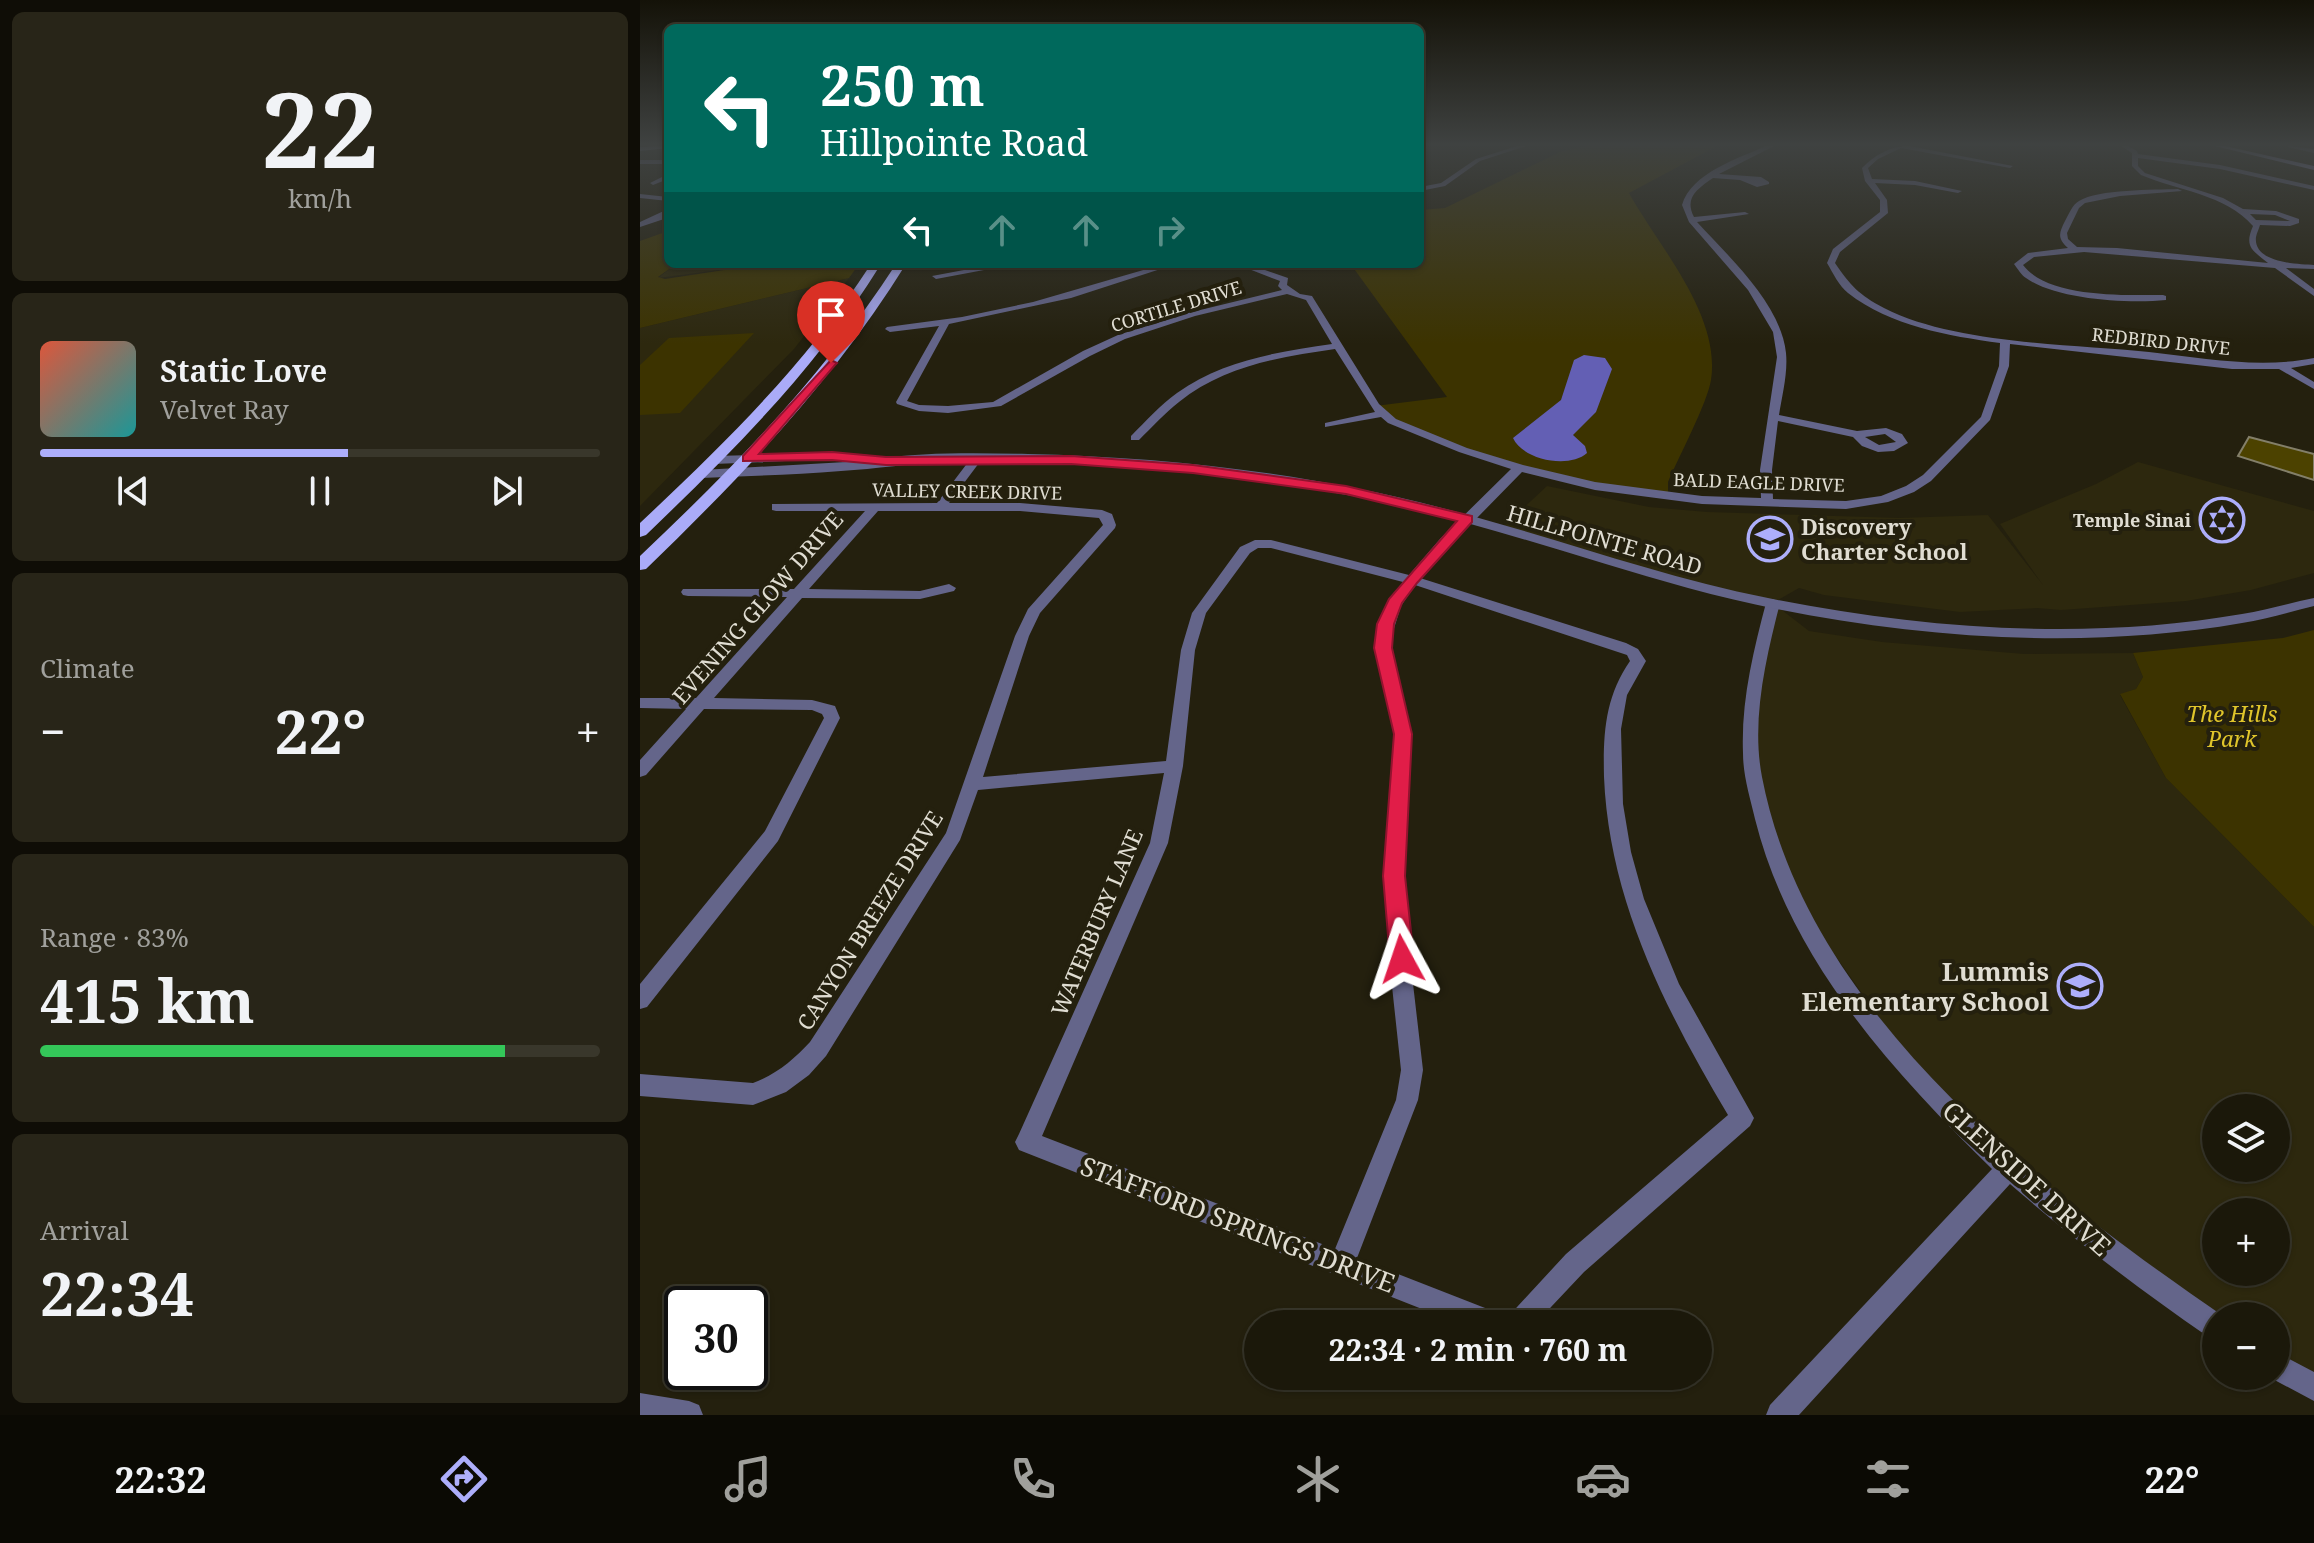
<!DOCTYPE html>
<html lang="en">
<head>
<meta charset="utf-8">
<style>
	body { margin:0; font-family:"Noto Serif",serif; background:#282518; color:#f1f3f6; height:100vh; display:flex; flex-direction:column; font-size:30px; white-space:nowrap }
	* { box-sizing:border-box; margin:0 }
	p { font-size:26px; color:#a0a09c }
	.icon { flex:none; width:44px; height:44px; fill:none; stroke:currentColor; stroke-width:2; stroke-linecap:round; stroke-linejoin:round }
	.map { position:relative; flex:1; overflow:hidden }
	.drawer { display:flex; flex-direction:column; gap:12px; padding:12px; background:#0f0d06; width:640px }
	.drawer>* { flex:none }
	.top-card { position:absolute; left:24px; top:24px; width:760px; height:244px; border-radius:12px; box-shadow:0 2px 6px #0004,0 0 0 2px #39372b; background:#00695c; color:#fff; overflow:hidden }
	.buttons { position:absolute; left:1562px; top:1094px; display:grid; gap:16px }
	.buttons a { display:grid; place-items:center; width:88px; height:88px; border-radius:50%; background:#1b180a; box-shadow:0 2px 6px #0004,0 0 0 2px #39372b; font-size:40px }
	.speed { position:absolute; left:24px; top:1286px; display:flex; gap:16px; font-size:40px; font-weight:700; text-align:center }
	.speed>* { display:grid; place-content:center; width:104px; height:104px; border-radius:50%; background:#1b180a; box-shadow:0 2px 6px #0004,0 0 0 2px #39372b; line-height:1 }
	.speed .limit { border:4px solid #111; border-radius:12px; background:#fff; color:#111 }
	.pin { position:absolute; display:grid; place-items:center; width:68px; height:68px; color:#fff; margin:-82px -34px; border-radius:50% 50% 50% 0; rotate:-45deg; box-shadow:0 0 8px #0007 }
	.pin .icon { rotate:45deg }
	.me { position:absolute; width:88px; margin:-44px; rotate:355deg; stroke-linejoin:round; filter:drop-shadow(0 0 6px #0008) }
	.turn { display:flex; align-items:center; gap:28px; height:168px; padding:0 24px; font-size:36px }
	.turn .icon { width:104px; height:104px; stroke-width:2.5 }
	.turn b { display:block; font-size:56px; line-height:68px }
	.lanes { display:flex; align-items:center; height:76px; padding:0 24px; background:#0003; justify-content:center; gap:40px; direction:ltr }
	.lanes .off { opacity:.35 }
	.big { font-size:60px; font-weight:700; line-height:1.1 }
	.drawer .tile { flex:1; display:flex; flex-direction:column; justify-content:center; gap:12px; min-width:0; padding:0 28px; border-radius:12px; background:#282518 }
	.drawer .dial { align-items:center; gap:0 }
	.dial b { font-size:104px; line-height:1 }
	.song { display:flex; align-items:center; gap:24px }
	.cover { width:96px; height:96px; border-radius:12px; background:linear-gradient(135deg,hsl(10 70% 55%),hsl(180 70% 35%)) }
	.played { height:8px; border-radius:4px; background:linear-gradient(90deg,#adaefb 55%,#39372b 55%) }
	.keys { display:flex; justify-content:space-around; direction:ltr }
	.heat { display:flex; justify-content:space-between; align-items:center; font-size:44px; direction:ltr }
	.charge { height:12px; border-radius:6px; background:linear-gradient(90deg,#34c759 83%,#39372b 0) }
	.trip { position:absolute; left:604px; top:1310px; width:468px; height:80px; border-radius:40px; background:#1b180a; box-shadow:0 2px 6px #0004,0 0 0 2px #39372b; font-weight:700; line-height:80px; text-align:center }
	.menu { display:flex; height:128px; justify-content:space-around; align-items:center; background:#0b0a04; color:#a0a09c }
	.menu .icon { width:56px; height:56px }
	.menu .active { color:#adaefb }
	.menu b { font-size:36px; color:#f1f3f6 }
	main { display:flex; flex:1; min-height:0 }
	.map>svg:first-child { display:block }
	.built { fill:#2d280e; fill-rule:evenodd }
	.green { fill:#3c3300 }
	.water { fill:#635fb4 }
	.building { fill:#4c4200; stroke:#837f69; stroke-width:2 }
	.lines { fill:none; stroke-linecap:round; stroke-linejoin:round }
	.minor { fill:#64658a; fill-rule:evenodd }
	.tertiary { fill:#64658a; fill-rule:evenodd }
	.secondary { fill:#8b8cc8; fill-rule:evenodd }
	.primary { fill:#aaabf8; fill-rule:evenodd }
	.route { fill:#e11d48; stroke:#92132f; stroke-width:2 }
	.labels { text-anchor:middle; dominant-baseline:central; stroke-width:8; stroke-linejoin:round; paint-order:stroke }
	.far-street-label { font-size:18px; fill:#e0ddd2; stroke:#24200e }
	.far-poi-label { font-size:18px; font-weight:bold; fill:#e0ddd2; stroke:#24200e; text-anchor:end }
	.poi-label { font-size:22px; font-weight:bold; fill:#e0ddd2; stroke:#24200e; text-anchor:start }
	.street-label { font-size:22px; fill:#e0ddd2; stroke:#24200e }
	.park-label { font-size:22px; font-style:italic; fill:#e0c52b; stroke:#24200e }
	.near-poi-label { font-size:26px; font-weight:bold; fill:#e0ddd2; stroke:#24200e; text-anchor:end }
	.near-street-label { font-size:26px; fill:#e0ddd2; stroke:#24200e }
</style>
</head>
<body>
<main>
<section class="drawer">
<div class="tile dial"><b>22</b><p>km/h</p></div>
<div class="tile">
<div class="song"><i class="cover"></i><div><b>Static Love</b><p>Velvet Ray</p></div></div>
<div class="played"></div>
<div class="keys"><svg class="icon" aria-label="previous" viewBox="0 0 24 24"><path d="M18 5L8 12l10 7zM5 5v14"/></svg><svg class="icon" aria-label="pause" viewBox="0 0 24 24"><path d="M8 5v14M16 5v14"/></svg><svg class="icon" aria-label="next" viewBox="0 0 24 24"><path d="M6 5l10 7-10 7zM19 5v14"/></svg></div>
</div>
<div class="tile"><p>Climate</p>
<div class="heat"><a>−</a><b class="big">22°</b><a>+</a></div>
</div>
<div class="tile"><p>Range · 83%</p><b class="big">415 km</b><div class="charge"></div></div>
<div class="tile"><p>Arrival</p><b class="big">22:34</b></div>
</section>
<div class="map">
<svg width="1674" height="1415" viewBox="0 0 1674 1415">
	<rect width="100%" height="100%" fill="#24200e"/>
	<!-- built -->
	<path class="built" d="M36,264H124L18,278Z
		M209,278L154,349L0,506V328Z
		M1498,462L1674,511V573L1611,590L1546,601L1421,610L1397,608L1320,612L1184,595L1159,588L1133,603L1169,631L1242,642L1384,654L1493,653L1503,677L1496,689L1480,695L1526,778L1674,927V1387L1636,1366V1316H1576V1327L1293,1094L1147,887L1110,736L1133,603L860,530L907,486L1009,507L1067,512L1260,518L1348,515L1403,585L1360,524L1456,484ZM1576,1108H1636V1168H1576ZM1576,1212H1636V1272H1576Z"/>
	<!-- green -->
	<path class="green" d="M948,146H1077L989,193C1019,247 1081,315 1071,380C1067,404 1039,456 1028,482V497L879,468L752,421L735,406L807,397L712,266L707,264H780V210L805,208L922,151Z
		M28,231V264H36L18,277L25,279L124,264H219L209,278L0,328V241Z
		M114,333L40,413L0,415V365L29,338Z
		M1674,630V927L1526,778L1480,694L1496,689L1503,677L1493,653L1643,638Z"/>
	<!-- water -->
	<path class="water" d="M944,355L965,358L972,369L956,412L933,435L945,446L947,453C929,469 883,460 873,438L921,400L934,360Z"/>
	<!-- building -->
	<path class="building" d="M1609,437L1674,454V480L1598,456Z"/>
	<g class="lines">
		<!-- minor -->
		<path class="minor" d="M877,146H886L840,161L805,186L780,191V187L801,183L836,159Z
			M1126,146H1134L1079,174L1121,177L1129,182V184L1117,187L1100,180L1073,178C1057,189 1044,198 1054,217L1105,212L1109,214L1057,222C1089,257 1141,304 1146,353C1148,373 1142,396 1139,415L1217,431L1246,428L1262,434L1268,443L1254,451L1238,452L1222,446L1213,437L1138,421L1132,470L1133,499L1206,501L1241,496L1266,486L1283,475L1341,417L1359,366L1360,343C1309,336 1250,326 1208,293C1199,286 1193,273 1187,263L1193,249L1240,212V200L1225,181L1222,168C1235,155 1250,146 1269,146L1373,166L1370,168L1261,148L1238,159L1228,168L1232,179L1275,181L1322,191L1318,193L1275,185L1235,183L1247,200L1248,213L1200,252L1195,263C1210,285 1219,295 1244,308C1314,344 1430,344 1509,352C1565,358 1618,369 1674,358V364L1651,368L1674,382V389L1639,369H1592L1370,344L1369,366L1350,420L1291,481L1274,492L1248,502L1206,509L1062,504L955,490L882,472L789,567L780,578L986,643L998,649L1006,661L987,695L981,729L983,804L991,852L1004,899L1039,984L1114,1118L1110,1126L944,1272L895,1324H820L379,1150L375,1142L379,1134L510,843L524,773L338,790L320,840L186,1056L169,1075L146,1092L113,1105L0,1096V1074L113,1083C137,1074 153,1060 170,1042L306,833L375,636L388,609L463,525L459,518L380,511H238L169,589L280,591L309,584L316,588L314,591L280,599L162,598L74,698L172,700L195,706L200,718L138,841L7,1007L0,1009V984L125,831L184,718L182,714L172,710L64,709L6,775L0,777V760L46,709L0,708V698H56L147,597L48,596L43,595L41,592L43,589H154L225,511H136L132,510V504L297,503L332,457L336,455L342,459L309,503H380L462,510L472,514L476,525L475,528L400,613L389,636L343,777L526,761L541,650L552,613L600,547L615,540H631L769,575L800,539L871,469L819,452L748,423L741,417L685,427V423L735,412L695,349C640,357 584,366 539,402C525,413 512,427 499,440H491V436C506,421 520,405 537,393C583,360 638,352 692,344L666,300L647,294L555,316L485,339L450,356L361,406L308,413L279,411L257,404L256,402L299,326L250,332L245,329L247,327L322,317L393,302L524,264H536L431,298L309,324L267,401L279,405L308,406L353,402L443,351L478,335L548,313L642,290L638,286L640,281L596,264H608L648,278L647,285L660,294L672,296L739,404L756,419L827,448L883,465L955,482L1062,496L1121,498L1120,470L1137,357L1133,332L1108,290L1049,222L1042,205C1051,173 1099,158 1126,146ZM1245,434L1256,442L1239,445L1225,437ZM618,548H631L763,582L747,606L736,638L739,666L750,709L755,737L745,876L748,949L761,1070L756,1100L695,1249L402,1136L528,843L543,766L555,650L566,613L610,553ZM775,585L987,655L990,661C965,697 963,734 964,777C969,900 1026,1011 1088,1115L926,1254L866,1319L863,1315L717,1258L778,1100L783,1070L769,949L763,876L771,737L766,709L754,666L751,638L761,606Z
			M1481,146H1488L1497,151L1498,154L1580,165L1674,186V190L1580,169L1498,158V166L1505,173L1583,198L1603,209L1636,211L1659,219V223L1650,226L1620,225C1619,229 1617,232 1616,237C1613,263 1657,264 1674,265V269L1646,268L1674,289V296L1635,268L1444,252L1394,257L1383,265C1408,298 1484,295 1523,295L1526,296V300C1490,304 1416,300 1386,278C1381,275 1378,269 1374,264L1388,253L1428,248C1417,238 1419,233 1425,221C1429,214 1432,205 1439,201C1458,189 1514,190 1538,189L1542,191L1480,196L1445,203L1439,208L1427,233L1428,239L1437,247L1477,248L1628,263C1612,250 1604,247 1613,226C1585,194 1539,191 1501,175L1492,166V153ZM1610,214L1635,215L1650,221L1616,220Z
			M1647,146L1674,149V153L1648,147Z
			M0,160H28V164H0Z
			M28,174V179L13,185L10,183Z
			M0,194L28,197V201L0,198Z
			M28,209L27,218L0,227V222Z
			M356,264H376L296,279L292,276Z
			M1133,599L1140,603C1126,658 1111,720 1122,777C1167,1011 1397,1188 1583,1316H1576V1340L1567,1336C1499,1289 1433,1239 1370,1184L1159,1415H1126L1130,1405L1352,1169C1251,1070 1150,959 1115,819C1110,797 1103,776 1103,753C1101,702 1113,652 1126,603Z
			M1636,1352L1674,1372V1401L1627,1376H1636Z
			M0,1393L49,1401L59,1405L63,1415H0Z"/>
		<!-- tertiary -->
		<path class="tertiary" d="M192,453L229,455L233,456L234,459C284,452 337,453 388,454C526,457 668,473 802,508C911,536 1017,576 1128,598C1281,629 1447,641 1602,614C1626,610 1650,603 1674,598V606C1650,612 1626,619 1602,623C1424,654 1222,635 1048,588C934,557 824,516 707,495C576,471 441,457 307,462C271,463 236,469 201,471C154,475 107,476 61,478L55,474L61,470L224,461L192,459L74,464L68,460L74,456Z"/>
		<!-- secondary -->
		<path class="secondary" d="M28,146V148L0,151V147Z
			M1575,146H1585L1674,166V170Z"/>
		<!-- primary -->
		<path class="primary" d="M231,264H241C177,368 93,451 6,535L0,537V523C85,443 167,363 231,264Z
			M256,264H266C195,379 103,475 6,569L0,570V556C95,466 185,374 256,264Z"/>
	</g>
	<!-- sky -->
	<linearGradient id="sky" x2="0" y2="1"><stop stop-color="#141208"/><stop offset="0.42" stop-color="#3f4241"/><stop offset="1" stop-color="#3f4241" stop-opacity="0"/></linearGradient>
	<rect width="1674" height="344" fill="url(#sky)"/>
	<!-- route -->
	<path class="route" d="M191,360L197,363L195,365L119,454L192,452L246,457L431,456L553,465L706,486L832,516V522L777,583L762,603L754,624L752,648L772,734L765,876L774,959L770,966L762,969L754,966L750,959L743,876L754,734L734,648L737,624L749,599L817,521L706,494L553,473L431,464L246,465L192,460L103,461V456Z"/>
	<!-- icons -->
	<defs>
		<g id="synagogue-ring" transform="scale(2.3)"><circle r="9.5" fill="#24200e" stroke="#adaefb" stroke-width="1.5"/><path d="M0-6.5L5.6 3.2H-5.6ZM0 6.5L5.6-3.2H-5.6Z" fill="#adaefb"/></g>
		<g id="school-ring" transform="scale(2.3)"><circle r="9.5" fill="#24200e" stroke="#adaefb" stroke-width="1.5"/><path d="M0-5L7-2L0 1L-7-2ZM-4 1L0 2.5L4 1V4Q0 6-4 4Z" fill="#adaefb"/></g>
	</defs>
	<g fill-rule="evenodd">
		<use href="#synagogue-ring" x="1582" y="520"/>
		<use href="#school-ring" x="1130" y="539"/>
		<use href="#school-ring" x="1440" y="986"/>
	</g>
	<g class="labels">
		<!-- far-street labels -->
		<g class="far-street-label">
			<text transform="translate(536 306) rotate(-17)">CORTILE DRIVE</text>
			<text transform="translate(1521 341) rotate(6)">REDBIRD DRIVE</text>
			<text transform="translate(1119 482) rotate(2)">BALD EAGLE DRIVE</text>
			<text transform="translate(327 491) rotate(1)">VALLEY CREEK DRIVE</text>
		</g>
		<!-- far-poi labels -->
		<g class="far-poi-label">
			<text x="1551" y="520">Temple Sinai</text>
		</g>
		<!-- poi labels -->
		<g class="poi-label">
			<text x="1161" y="526">Discovery<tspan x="1161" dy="25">Charter School</tspan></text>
		</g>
		<!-- street labels -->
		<g class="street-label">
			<text transform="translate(965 539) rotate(16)">HILLPOINTE ROAD</text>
			<text transform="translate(117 607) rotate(-49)">EVENING GLOW DRIVE</text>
			<text transform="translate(229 920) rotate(-58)">CANYON BREEZE DRIVE</text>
			<text transform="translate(456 922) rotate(-67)">WATERBURY LANE</text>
		</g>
		<!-- park labels -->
		<g class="park-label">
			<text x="1592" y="713">The Hills<tspan x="1592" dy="25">Park</tspan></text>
		</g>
		<!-- near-poi labels -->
		<g class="near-poi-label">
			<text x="1409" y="971">Lummis<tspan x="1409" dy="30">Elementary School</tspan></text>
		</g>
		<!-- near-street labels -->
		<g class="near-street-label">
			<text transform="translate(1387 1178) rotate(42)">GLENSIDE DRIVE</text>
			<text transform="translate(598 1224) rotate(21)">STAFFORD SPRINGS DRIVE</text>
		</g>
	</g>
</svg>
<div class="buttons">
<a><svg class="icon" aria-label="layers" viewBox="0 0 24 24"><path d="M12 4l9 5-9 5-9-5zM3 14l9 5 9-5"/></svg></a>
<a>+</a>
<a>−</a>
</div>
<div class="speed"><div class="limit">30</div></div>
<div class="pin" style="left:191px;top:363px;background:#d93025"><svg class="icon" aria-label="arrive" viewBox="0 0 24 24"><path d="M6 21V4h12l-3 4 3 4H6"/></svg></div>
<svg class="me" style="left:762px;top:959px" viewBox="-20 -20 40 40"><path d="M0-17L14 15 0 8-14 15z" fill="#e11d48" stroke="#fff" stroke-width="4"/></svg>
<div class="trip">22:34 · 2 min · 760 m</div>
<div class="top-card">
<div class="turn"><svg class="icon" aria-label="left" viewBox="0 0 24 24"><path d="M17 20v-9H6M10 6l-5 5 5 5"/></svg><div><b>250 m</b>Hillpointe Road</div></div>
<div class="lanes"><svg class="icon" aria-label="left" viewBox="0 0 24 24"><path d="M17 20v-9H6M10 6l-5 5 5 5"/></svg><svg class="icon off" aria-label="ahead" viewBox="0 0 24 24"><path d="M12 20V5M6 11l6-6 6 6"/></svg><svg class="icon off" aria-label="ahead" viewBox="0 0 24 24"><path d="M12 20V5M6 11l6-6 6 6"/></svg><svg class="icon off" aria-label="right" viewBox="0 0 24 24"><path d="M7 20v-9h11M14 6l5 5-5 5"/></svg></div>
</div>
</div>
</main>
<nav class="menu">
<b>22:32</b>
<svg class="icon active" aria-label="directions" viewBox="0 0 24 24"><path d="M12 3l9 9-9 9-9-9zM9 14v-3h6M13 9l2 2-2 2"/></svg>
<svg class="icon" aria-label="music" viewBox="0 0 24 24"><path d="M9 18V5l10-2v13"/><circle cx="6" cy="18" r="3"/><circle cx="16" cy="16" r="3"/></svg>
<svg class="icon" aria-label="phone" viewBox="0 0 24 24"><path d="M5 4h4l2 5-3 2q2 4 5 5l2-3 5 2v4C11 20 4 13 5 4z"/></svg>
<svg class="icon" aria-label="climate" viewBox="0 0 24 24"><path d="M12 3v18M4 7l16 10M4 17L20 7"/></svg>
<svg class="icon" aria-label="car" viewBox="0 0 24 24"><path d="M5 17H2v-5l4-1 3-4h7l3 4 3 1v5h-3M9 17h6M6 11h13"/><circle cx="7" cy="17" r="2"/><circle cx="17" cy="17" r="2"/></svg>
<svg class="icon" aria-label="filters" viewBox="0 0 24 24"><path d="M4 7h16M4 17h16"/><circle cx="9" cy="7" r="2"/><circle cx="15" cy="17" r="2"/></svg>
<b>22°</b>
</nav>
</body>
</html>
